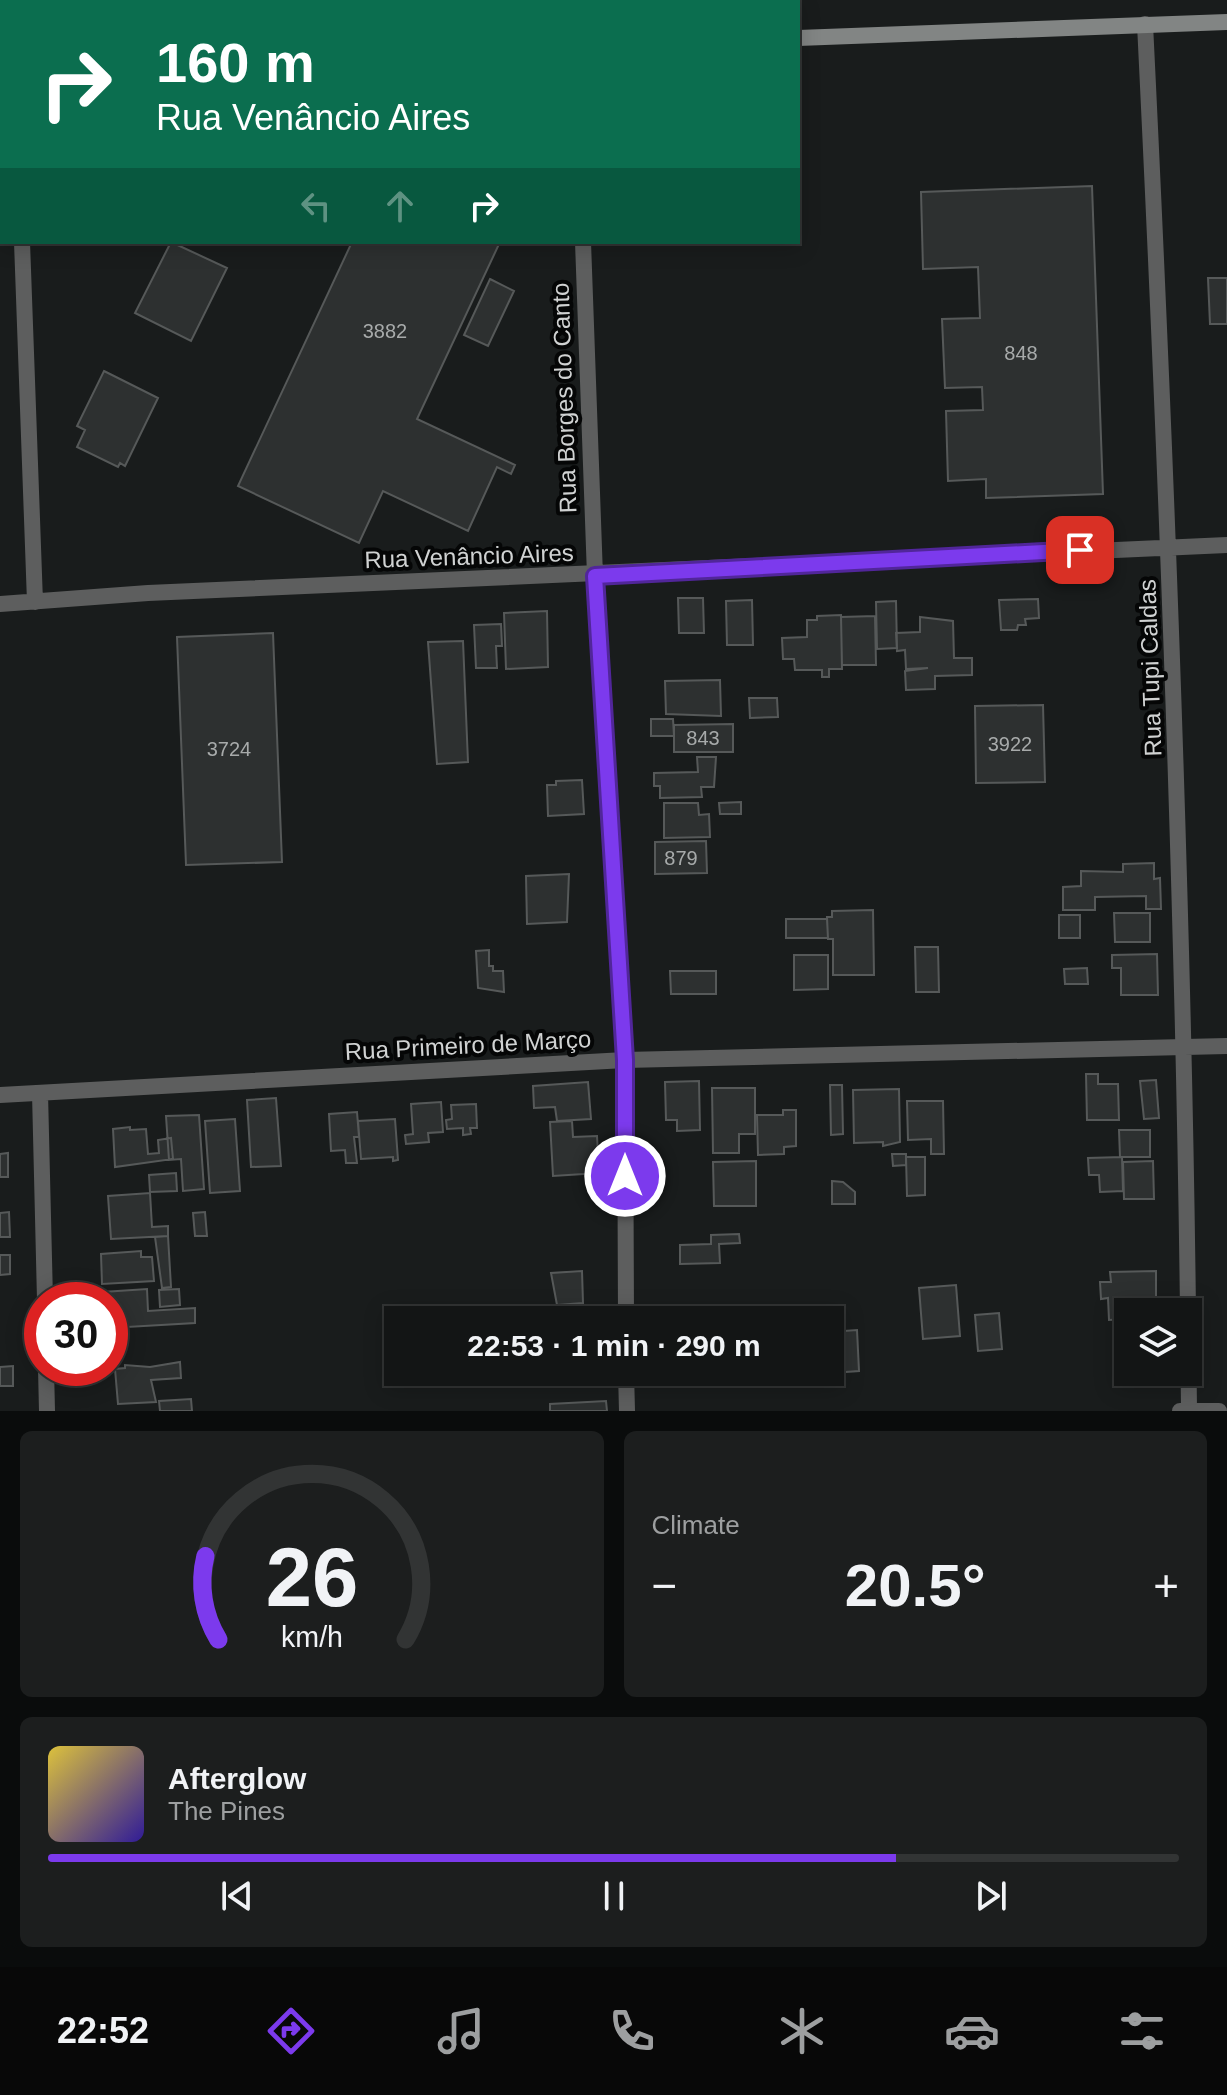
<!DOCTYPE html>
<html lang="en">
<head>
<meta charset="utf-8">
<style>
	body { margin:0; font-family:Helvetica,sans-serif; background:#1c1e1e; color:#f1f3f6; height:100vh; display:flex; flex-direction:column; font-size:30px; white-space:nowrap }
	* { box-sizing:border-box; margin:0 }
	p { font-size:26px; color:#9d9fa0 }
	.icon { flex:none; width:44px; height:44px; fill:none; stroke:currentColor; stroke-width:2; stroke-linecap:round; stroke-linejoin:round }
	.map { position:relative; height:1411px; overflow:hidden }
	.sheet { display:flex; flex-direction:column; gap:20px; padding:20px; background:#0a0c0c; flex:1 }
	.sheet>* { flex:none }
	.banner { position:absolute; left:0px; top:0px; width:800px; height:244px; box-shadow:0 4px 20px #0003,0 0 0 2px #323434; background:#0b6e4f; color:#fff; overflow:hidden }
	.buttons { position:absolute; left:1114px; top:1298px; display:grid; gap:16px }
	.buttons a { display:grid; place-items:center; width:88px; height:88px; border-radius:0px; background:#131515; box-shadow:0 4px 20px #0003,0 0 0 2px #323434; font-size:40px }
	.speed { position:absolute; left:24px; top:1282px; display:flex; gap:16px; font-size:40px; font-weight:700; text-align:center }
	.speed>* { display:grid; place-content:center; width:104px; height:104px; border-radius:50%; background:#131515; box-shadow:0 4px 20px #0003,0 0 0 2px #323434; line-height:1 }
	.speed .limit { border:12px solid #d22; background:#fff; color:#111 }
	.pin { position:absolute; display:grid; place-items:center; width:68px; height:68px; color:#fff; margin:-34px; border-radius:16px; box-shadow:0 4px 12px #0006 }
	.me { position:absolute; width:88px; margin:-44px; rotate:0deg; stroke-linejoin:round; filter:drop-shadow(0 0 6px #0008) }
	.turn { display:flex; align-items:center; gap:28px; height:168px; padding:0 24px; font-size:36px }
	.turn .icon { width:104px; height:104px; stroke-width:2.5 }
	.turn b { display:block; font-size:56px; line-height:68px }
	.lanes { display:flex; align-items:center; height:76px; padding:0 24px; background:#0003; justify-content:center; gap:40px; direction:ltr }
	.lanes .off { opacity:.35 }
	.big { font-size:60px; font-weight:700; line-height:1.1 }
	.sheet .tile { flex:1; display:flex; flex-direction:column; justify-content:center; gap:12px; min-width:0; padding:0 28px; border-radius:12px; background:#1c1e1e }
	.sheet .dial { align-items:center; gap:0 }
	.dial svg { height:208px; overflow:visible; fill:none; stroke:#323434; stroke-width:7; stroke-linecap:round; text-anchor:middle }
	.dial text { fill:#f1f3f6; stroke:none }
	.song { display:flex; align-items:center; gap:24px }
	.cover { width:96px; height:96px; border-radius:12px; background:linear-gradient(135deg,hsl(50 70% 55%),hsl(250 70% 35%)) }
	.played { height:8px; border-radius:4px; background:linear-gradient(90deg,#7c3aed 75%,#323434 75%) }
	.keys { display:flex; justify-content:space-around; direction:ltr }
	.heat { display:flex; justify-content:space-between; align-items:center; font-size:44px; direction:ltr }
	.sheet .tiles { flex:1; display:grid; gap:20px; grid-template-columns:1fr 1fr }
	.tile:last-child { grid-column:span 2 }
	.trip { position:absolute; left:384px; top:1306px; width:460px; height:80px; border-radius:0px; background:#131515; box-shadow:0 4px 20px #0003,0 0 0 2px #323434; font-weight:700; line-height:80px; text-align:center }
	.menu { display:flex; height:128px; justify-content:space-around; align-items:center; background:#080808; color:#9d9fa0 }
	.menu .icon { width:56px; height:56px }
	.menu .selected { color:#7c3aed }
	.menu b { font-size:36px; color:#f1f3f6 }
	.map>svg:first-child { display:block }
	.building { fill:#2d3030; stroke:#565959; stroke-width:2 }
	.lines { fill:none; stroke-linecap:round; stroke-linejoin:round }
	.path { stroke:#7d8080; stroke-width:5; stroke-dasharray:4 6; stroke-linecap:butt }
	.minor { stroke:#5d5e5e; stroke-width:16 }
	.secondary { stroke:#828584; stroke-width:16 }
	.route-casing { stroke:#51269a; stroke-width:20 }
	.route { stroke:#7c3aed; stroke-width:14 }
	.labels { text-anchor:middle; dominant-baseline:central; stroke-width:8; stroke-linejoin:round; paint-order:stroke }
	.number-label { font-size:20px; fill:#a7aaaa }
	.street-label { font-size:24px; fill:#d0d2d2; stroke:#050606 }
</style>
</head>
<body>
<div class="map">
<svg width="1227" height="1411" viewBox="0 0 1227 1411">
	<rect width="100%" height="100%" fill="#191c1c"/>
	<!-- building -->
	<path class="building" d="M1092,186L1103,494L986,498V479L948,481L946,411L983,410L982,387L945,388L942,319L980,318L978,267L923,269L921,192Z
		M171,242L227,268L191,341L135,313Z
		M352,242H500L417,419L515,465L511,474L497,467L468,531L383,491L359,543L238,486Z
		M1208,278H1227V324H1210Z
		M490,279L514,291L488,346L464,335Z
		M104,371L158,398L125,466L120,463L118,467L77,447L85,430L77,426Z
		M678,598H703L704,633H679Z
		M1038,599L1039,618L1025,619L1026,625H1018L1017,630H1001L999,600Z
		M752,600L753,645H727L726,601Z
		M896,601L897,648L877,649L876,602Z
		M547,611L548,667L506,669L504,613Z
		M841,615L842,669H829V677H822V670H795L794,659H783L782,638L807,637V620H817V616Z
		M875,616L876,665H842L841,617Z
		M920,617L953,621L954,658H972V675L935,676V689L906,690L905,671L928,668L906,669L905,650L897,651L896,633L920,632Z
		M501,624L502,646H496L497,668H476L474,625Z
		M273,633L282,862L186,865L177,637Z
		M463,641L468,762L437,764L428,642Z
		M720,680L721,716L666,714L665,681Z
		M749,698H777L778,717L750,718Z
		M1043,705L1045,782L976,783L975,706Z
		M651,719H673L674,736H651Z
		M733,724V752H674V725Z
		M697,757H716L714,787H701L702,797L660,798V786H654V773L698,772Z
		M582,780L584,814L548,816L547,785H556V781Z
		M741,802V814H720L719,803Z
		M664,803H698L699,815L709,814L710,837L664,838Z
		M706,841L707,873L655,874V842Z
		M1154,863V879L1160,878L1161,909H1146V896L1095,897V910H1063V887L1081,886V871L1123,872V864Z
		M569,874L567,922L527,924L526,876Z
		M873,910L874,975H833V939H828L827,917H832V911Z
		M1114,913H1150V942H1115Z
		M1059,915H1080V938H1059Z
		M786,919H827L828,938H786Z
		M915,947H938L939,992H916Z
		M489,950V966H493V971H503L504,992L478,988L476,951Z
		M1157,954L1158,995H1121V968H1112V955Z
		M794,955H828V989L794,990Z
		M1087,968L1088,984H1065L1064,969Z
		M670,971H716V994H671Z
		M1086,1074H1098V1084H1118L1119,1120H1087Z
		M1156,1080L1159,1118L1144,1119L1140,1081Z
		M699,1081L700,1130L677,1131V1120H666L665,1082Z
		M588,1082L591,1119L557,1121L555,1107L534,1108L533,1086Z
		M830,1085H842L843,1134L831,1135Z
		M712,1088H755V1134H739V1153H713Z
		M899,1089L900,1142L883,1146V1142L854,1143L853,1090Z
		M276,1098L281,1166L251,1167L247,1100Z
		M907,1101H943L944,1154H931V1139L908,1140Z
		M441,1102L443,1132L428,1133L429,1142L406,1144L405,1135L413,1134L411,1104Z
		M476,1104L477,1128H470L471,1134L463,1135V1128L447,1129L446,1120L452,1119L451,1105Z
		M783,1110H796V1146L784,1147V1154L758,1155L757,1115H783Z
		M357,1112L359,1137H354L357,1163H346L345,1150L331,1151L329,1114Z
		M199,1115L204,1189L183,1191L181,1159L169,1160L166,1116Z
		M235,1119L240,1191L210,1193L205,1121Z
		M395,1119L398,1160L393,1161V1157L361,1159L358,1121Z
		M572,1121L573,1137L597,1136L599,1173L553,1176L550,1122Z
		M130,1127V1130L146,1129L148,1154L159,1153L158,1140L171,1138L173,1159L115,1167L113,1129Z
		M1119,1130H1150V1157H1120Z
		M8,1153V1177H0V1154Z
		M892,1154H906V1165L893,1166Z
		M906,1157H925V1195L907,1196Z
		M1122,1157L1123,1191L1100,1192L1099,1175H1089L1088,1158Z
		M756,1161V1206H714L713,1162Z
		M1153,1161L1154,1199H1124L1123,1162Z
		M176,1173L177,1191L150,1192L149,1175Z
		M832,1181L843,1182L855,1192V1204H832Z
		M150,1193L152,1227L168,1226V1236L111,1239L108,1196Z
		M9,1212L10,1237H0V1213Z
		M205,1212L207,1236H195L193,1213Z
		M739,1234L740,1243L719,1244L720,1263L680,1264V1245L711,1244V1235Z
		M168,1236L171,1287L162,1288L155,1237Z
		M141,1251V1257H152L154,1281L102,1284L101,1254Z
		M0,1255H10V1274L0,1275Z
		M582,1271L583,1303L557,1305L551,1273Z
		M1156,1271V1298H1126V1319L1109,1320L1108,1298L1101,1299L1100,1282H1111L1110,1272Z
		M956,1285L960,1336L923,1339L919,1288Z
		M147,1289L148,1311L195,1308V1323L110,1328V1300H103V1292Z
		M179,1289L180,1305L160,1307L159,1290Z
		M999,1313L1002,1349L978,1351L975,1315Z
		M857,1330L859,1371L817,1374L830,1372V1332Z
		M180,1362L181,1378L151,1380L156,1402L118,1404L115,1369L125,1368V1365L150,1367Z
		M13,1366V1386H0V1367Z
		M686,1372H714V1373H711L712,1381L705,1382V1377L686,1378Z
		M191,1399L192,1411H160L159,1401Z
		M606,1401L607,1411H550V1404Z"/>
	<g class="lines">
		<!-- path -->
		<path class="path" d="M453,2L454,0"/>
		<!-- minor -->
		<path class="minor" d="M12,0V2
			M1145,24C1166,453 1183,882 1188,1312
			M22,242L35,602
			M583,242L595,576L625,1060L626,1320
			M0,604L148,593L1227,545
			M40,1093L45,1300
			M0,1095L625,1060L1227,1046
			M1188,1319L1189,1410
			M46,1368L47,1411
			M626,1372L627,1411
			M1180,1411H1219"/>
		<!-- secondary -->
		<path class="secondary" d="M798,38L1227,22
			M0,61H2"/>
	</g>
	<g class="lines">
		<!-- route casing -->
		<g class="route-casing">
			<path id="route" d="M625,1176V1060L595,576L1080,550"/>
		</g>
		<!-- route -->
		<use href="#route" class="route"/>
	</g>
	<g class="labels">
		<!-- number labels -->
		<g class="number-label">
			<text x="385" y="331">3882</text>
			<text x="1021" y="353">848</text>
			<text x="703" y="738">843</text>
			<text x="1010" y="744">3922</text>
			<text x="229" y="749">3724</text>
			<text x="681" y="858">879</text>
		</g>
		<!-- street labels -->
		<g class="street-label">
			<text transform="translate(564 398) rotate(-92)">Rua Borges do Canto</text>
			<text transform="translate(469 556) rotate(-2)">Rua Venâncio Aires</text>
			<text transform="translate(1150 668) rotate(-92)">Rua Tupi Caldas</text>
			<text transform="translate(468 1045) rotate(-3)">Rua Primeiro de Março</text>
		</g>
	</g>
</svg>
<div class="buttons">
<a><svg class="icon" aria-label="layers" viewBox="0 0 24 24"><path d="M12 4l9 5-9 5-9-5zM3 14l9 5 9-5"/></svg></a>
</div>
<div class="speed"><div class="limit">30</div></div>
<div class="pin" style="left:1080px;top:550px;background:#d93025"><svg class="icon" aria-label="arrive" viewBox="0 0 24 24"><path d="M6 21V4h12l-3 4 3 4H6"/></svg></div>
<svg class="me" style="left:625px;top:1176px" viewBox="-20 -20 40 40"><circle r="17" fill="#7c3aed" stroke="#fff" stroke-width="3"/><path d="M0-11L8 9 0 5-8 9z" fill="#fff"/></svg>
<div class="trip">22:53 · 1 min · 290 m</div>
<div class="banner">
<div class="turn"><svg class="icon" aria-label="right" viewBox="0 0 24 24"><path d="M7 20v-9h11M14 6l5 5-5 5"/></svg><div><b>160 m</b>Rua Venâncio Aires</div></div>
<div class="lanes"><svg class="icon off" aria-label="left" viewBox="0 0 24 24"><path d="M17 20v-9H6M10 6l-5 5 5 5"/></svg><svg class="icon off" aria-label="ahead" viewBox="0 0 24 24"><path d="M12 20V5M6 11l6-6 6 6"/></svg><svg class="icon" aria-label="right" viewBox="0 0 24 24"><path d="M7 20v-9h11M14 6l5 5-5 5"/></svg></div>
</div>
</div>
<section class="sheet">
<div class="tiles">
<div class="tile dial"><svg viewBox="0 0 100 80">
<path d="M14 69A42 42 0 1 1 86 69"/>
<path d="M14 69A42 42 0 0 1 9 37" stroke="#7c3aed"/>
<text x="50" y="56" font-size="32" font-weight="700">26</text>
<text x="50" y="72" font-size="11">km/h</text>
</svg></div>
<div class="tile"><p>Climate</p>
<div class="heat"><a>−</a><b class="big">20.5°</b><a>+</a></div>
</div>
<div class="tile">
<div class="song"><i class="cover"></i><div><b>Afterglow</b><p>The Pines</p></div></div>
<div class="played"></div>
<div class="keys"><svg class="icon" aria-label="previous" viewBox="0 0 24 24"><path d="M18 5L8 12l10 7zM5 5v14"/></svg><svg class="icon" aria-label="pause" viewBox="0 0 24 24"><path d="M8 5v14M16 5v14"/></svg><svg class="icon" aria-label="next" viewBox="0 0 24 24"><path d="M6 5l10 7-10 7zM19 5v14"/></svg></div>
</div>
</div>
</section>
<nav class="menu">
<b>22:52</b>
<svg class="icon selected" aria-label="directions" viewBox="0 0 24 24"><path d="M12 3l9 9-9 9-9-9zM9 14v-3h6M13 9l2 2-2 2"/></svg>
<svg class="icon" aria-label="music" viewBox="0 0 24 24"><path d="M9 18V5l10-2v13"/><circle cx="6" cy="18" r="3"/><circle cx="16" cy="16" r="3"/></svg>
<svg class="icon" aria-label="phone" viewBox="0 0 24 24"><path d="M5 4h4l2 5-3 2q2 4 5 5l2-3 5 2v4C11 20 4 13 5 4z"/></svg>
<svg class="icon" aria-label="climate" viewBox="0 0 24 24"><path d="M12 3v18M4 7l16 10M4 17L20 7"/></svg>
<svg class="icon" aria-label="car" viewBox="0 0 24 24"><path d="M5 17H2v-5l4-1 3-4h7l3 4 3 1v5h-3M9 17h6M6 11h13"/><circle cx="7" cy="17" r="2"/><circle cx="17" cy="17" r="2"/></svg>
<svg class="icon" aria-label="filters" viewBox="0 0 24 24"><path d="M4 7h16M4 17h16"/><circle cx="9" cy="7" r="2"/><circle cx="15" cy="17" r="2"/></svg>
</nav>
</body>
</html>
